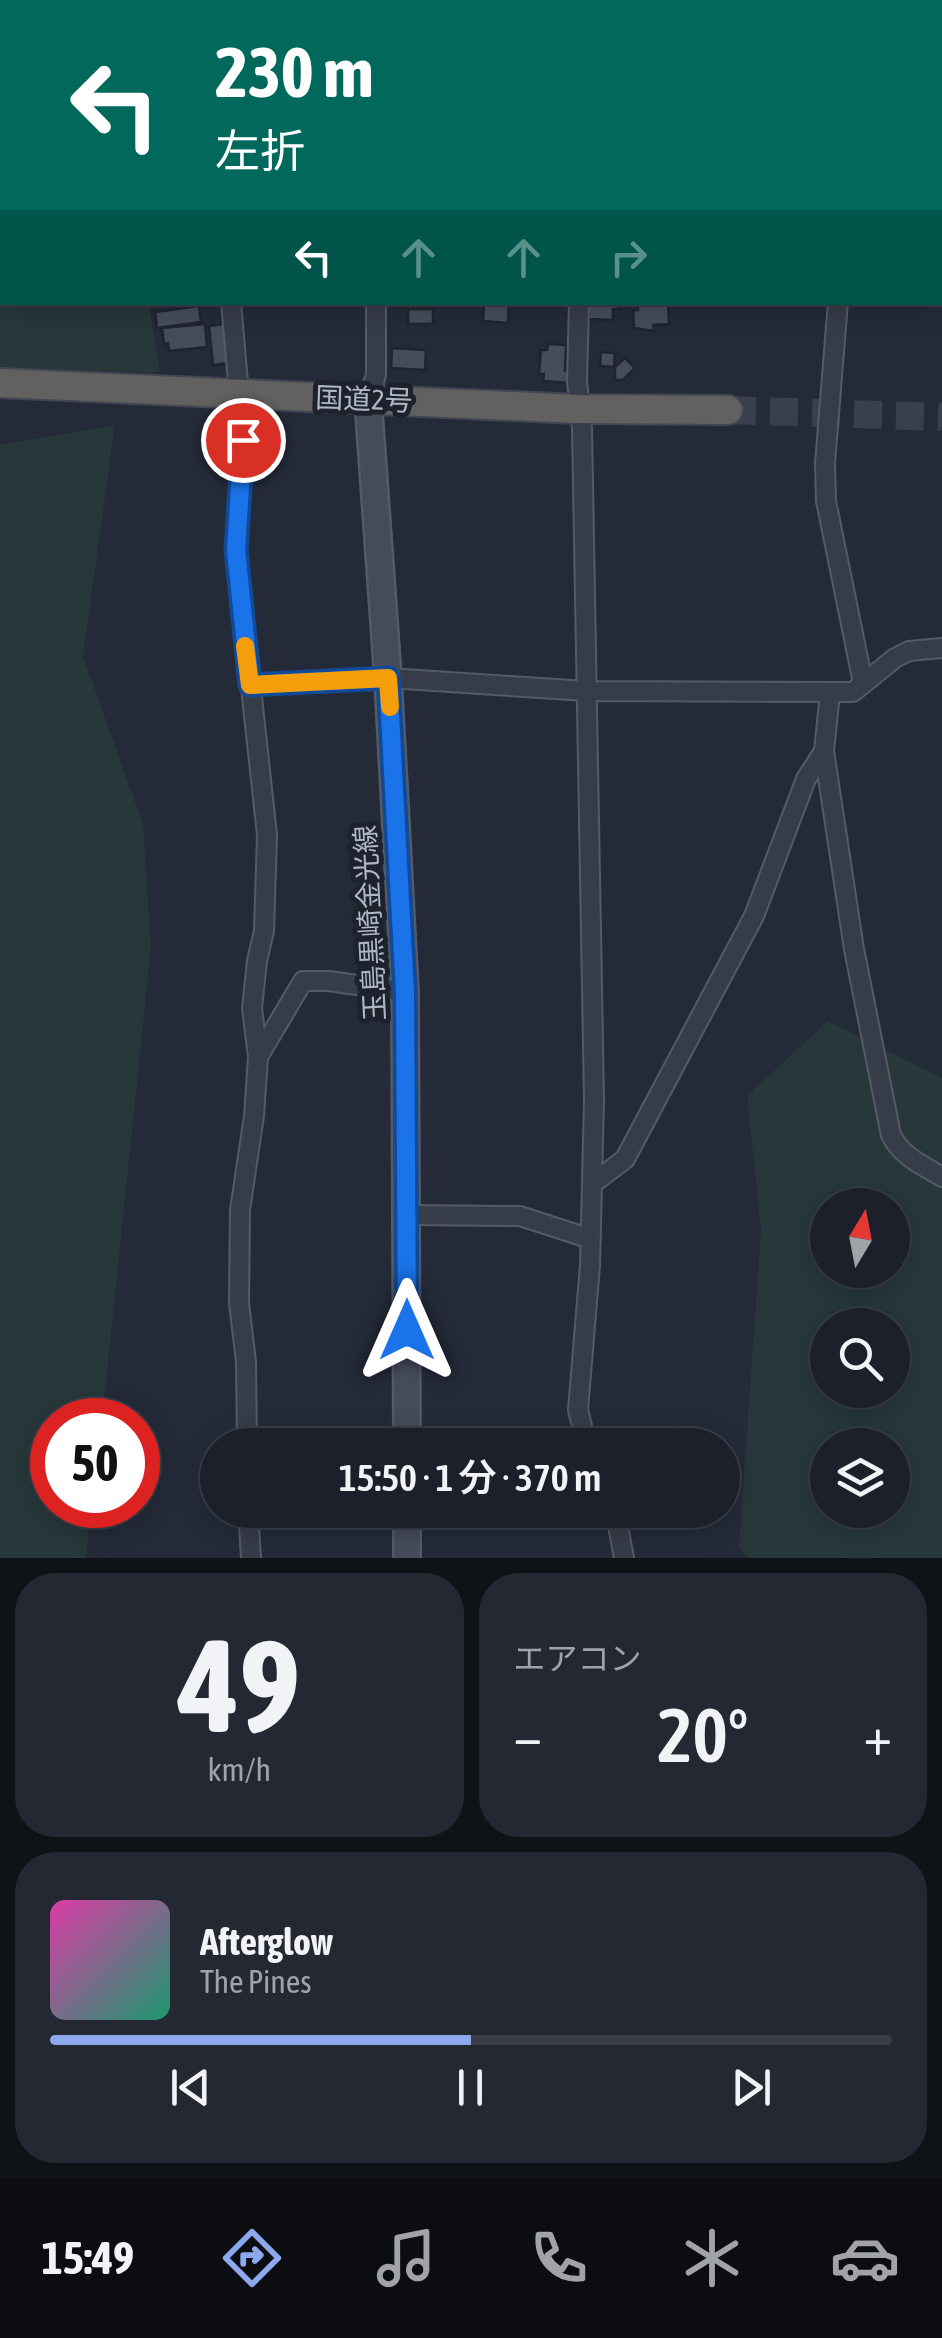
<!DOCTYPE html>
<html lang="ja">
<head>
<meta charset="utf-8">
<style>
	body { margin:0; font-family:"Asap Condensed","Noto Sans JP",sans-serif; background:#242832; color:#f1f3f6; height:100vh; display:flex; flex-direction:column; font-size:38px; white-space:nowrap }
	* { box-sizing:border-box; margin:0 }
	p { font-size:32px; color:#a0a3a8 }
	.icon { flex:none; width:55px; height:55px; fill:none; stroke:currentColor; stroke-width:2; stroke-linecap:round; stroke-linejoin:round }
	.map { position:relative; height:1558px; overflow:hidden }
	.details { display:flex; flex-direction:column; gap:15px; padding:15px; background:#0f1217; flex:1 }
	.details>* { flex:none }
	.hud { position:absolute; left:0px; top:0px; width:942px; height:305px; box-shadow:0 5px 25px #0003,0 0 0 2px #393e47; background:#00695c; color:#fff; overflow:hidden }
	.needle { width:65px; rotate:10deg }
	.controls { position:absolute; left:810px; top:1188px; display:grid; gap:20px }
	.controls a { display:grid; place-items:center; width:100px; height:100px; border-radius:50%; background:#1b202a; box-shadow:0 5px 25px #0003,0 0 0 2px #393e47; font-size:50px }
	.speed { position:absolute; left:30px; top:1398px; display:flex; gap:20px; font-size:50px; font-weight:700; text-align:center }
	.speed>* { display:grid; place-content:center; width:130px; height:130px; border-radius:50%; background:#1b202a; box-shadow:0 5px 25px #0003,0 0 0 2px #393e47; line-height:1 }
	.speed .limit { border:15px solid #d22; background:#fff; color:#111 }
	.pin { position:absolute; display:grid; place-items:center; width:85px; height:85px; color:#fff; margin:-42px; border:5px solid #fff; border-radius:50%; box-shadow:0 2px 10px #0007 }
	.me { position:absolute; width:110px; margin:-55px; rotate:0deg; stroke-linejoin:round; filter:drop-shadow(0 0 8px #0008) }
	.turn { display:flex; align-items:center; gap:35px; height:210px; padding:0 50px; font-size:45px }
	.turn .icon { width:130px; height:130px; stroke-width:2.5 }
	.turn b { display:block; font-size:70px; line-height:85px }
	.lanes { display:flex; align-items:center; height:95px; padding:0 50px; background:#0003; justify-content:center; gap:50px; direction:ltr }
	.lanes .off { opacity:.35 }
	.big { font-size:75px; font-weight:600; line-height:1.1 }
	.details .tile { flex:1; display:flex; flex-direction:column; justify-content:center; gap:15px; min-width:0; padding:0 35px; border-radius:40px; background:#242832 }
	.details .dial { align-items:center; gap:0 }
	.dial b { font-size:130px; line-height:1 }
	.song { display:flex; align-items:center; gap:30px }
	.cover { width:120px; height:120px; border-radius:15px; background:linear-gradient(135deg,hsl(320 70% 55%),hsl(160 70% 35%)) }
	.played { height:10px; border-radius:5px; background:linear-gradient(90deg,#8ea8ee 50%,#393e47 50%) }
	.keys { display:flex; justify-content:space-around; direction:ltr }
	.heat { display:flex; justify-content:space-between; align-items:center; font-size:55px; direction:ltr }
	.details .tiles { flex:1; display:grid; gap:15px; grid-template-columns:1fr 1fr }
	.tile:last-child { grid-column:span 2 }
	.trip { position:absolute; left:200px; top:1428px; width:540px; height:100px; border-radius:50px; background:#1b202a; box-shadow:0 5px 25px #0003,0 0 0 2px #393e47; font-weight:600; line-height:100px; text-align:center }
	.menu { display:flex; height:160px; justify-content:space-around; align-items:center; background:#0b0d11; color:#a0a3a8 }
	.menu .icon { width:70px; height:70px }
	.menu .current { color:#8ea8ee }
	.menu b { font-size:45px; color:#f1f3f6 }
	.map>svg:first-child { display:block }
	.green { fill:#27373a; fill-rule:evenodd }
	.building { fill:#454d5d; stroke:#1f242f; stroke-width:2.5 }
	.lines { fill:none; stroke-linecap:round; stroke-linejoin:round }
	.trunk-tunnel { stroke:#393f4d; stroke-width:28; stroke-dasharray:28 14; stroke-linecap:butt }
	.minor-casing { stroke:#555a66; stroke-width:22 }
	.secondary-casing { stroke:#555a66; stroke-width:30 }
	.trunk-casing { stroke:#424753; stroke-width:32 }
	.minor { stroke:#373c49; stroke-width:18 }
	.secondary { stroke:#464b5b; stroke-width:25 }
	.trunk { stroke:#62615f; stroke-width:28 }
	.route-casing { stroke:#114b97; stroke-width:25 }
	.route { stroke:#1a73e8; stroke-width:18 }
	.slow { stroke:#f59e0b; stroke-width:18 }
	.labels { text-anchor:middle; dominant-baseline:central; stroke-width:10; stroke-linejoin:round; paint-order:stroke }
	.street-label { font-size:28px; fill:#b2b7c5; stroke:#1d222d }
</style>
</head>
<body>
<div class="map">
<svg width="942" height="1558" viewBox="0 0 942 1558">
	<rect width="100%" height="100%" fill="#242a38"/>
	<!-- green -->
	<path class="green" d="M0,0H133L2,2V302L149,303L160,373L0,368Z
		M115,425L83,656L143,824L151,948L102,1420H52V1505H92L86,1558H0V445Z
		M828,1021L942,1078V1558H747L739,1548L761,1230L747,1096ZM828,1205H892V1270H828ZM828,1325H892V1390H828ZM828,1445H892V1510H828Z"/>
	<!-- building -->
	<path class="building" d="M392,302H465V306Z
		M484,302H509L508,323L483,321Z
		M589,302H619V309H613V320L588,319Z
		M668,302L669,324L653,325L654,331L634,328L633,310H638V304Z
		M199,306L201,322L157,328L155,312Z
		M408,309H433V324H408Z
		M205,324L207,347L169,351L168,343L164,344L162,328Z
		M224,324L228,363L213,365L209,326Z
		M548,344L566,345L565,371H570L569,383L543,381L544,374H539L541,350H547Z
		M392,348L426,350L425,370L391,368Z
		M601,352L615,353L614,367L600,366Z
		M625,358L635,368L623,380H615V367Z"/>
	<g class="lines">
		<!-- trunk-tunnel -->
		<path class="trunk-tunnel" d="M728,410L942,417"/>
		<!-- minor casing -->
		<g class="minor-casing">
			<path id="minor" d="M208,0L209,2
				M374,0V2
				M574,2V0
				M873,2L874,0
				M231,302L243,440L236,550L267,835L264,931L257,961L252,1008L258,1057L254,1116L240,1210L239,1303L246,1362L247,1445
				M579,302L577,382L582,428L594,1100L590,1265L578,1410L584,1434L591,1445
				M838,302L825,463L826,501L863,683
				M368,399L376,375V302
				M250,685L388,678L586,691L853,692L895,658L909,651L942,648
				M830,693L824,751L854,949L891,1135C901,1156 922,1165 942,1177
				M258,1057L303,981H329L405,992
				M592,1184L625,1159L754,916L806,779L824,751
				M407,1215L520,1216L591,1239
				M248,1510L251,1558
				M615,1510L624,1558"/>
		</g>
		<!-- secondary casing -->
		<g class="secondary-casing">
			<path id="secondary" d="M368,399L388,678L405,992L407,1445
				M407,1510V1558"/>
		</g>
		<!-- trunk casing -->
		<g class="trunk-casing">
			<path id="trunk" d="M0,383L578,409L728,410"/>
		</g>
		<!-- minor -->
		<use href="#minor" class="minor"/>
		<!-- secondary -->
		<use href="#secondary" class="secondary"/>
		<!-- trunk -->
		<use href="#trunk" class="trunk"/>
	</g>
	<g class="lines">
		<!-- route casing -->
		<g class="route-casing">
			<path id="route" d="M243,440L236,550L250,685L388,678L405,992L407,1330"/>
		</g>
		<!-- route -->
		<use href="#route" class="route"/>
		<!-- slow -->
		<path class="slow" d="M245,646L250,685L388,678L390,707"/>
	</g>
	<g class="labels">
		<!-- street labels -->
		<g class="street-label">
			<text transform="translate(364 399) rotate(2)">国道2号</text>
			<text transform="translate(370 923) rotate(-93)">玉島黒崎金光線</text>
		</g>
	</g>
</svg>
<div class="controls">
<a><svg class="needle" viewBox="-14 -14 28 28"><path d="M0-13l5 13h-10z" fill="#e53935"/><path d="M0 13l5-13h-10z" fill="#a0a3a8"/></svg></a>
<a><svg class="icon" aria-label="search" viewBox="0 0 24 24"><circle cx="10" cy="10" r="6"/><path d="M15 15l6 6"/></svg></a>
<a><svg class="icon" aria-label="layers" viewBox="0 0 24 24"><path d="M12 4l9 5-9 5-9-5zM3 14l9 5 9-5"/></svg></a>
</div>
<div class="speed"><div class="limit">50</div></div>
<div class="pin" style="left:243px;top:440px;background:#d93025"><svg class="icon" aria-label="arrive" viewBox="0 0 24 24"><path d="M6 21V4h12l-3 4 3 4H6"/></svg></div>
<svg class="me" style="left:407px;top:1330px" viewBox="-20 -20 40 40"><path d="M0-17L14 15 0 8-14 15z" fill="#1a73e8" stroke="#fff" stroke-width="4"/></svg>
<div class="trip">15:50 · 1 分 · 370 m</div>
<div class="hud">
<div class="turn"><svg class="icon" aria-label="left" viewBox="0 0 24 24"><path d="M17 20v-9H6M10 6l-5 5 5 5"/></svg><div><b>230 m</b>左折</div></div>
<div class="lanes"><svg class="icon" aria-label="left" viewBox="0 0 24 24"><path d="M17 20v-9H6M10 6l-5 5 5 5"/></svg><svg class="icon off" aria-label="ahead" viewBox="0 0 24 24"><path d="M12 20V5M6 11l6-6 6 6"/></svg><svg class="icon off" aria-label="ahead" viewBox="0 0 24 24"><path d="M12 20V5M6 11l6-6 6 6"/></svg><svg class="icon off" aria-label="right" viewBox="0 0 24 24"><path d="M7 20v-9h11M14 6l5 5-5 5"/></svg></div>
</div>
</div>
<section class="details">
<div class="tiles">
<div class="tile dial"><b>49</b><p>km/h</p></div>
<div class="tile"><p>エアコン</p>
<div class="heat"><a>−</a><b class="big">20°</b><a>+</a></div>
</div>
<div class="tile">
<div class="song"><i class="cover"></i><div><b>Afterglow</b><p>The Pines</p></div></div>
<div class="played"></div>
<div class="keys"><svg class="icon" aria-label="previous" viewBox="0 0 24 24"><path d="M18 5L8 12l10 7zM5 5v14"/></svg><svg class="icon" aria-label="pause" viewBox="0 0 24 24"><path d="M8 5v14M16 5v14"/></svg><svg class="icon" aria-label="next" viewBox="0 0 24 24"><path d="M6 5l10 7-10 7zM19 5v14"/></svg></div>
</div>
</div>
</section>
<nav class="menu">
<b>15:49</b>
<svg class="icon current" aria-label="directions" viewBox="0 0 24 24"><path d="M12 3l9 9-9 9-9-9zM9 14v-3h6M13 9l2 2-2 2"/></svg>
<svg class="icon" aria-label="music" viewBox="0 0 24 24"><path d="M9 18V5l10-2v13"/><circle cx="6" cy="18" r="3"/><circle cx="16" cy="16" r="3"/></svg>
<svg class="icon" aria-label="phone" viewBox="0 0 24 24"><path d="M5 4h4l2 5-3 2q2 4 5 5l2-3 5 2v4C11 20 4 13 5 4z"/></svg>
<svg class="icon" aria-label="climate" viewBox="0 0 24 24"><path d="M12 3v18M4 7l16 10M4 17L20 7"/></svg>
<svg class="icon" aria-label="car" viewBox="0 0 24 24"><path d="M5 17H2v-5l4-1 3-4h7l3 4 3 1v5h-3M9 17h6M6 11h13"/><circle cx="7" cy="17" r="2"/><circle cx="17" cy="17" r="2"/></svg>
</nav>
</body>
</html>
